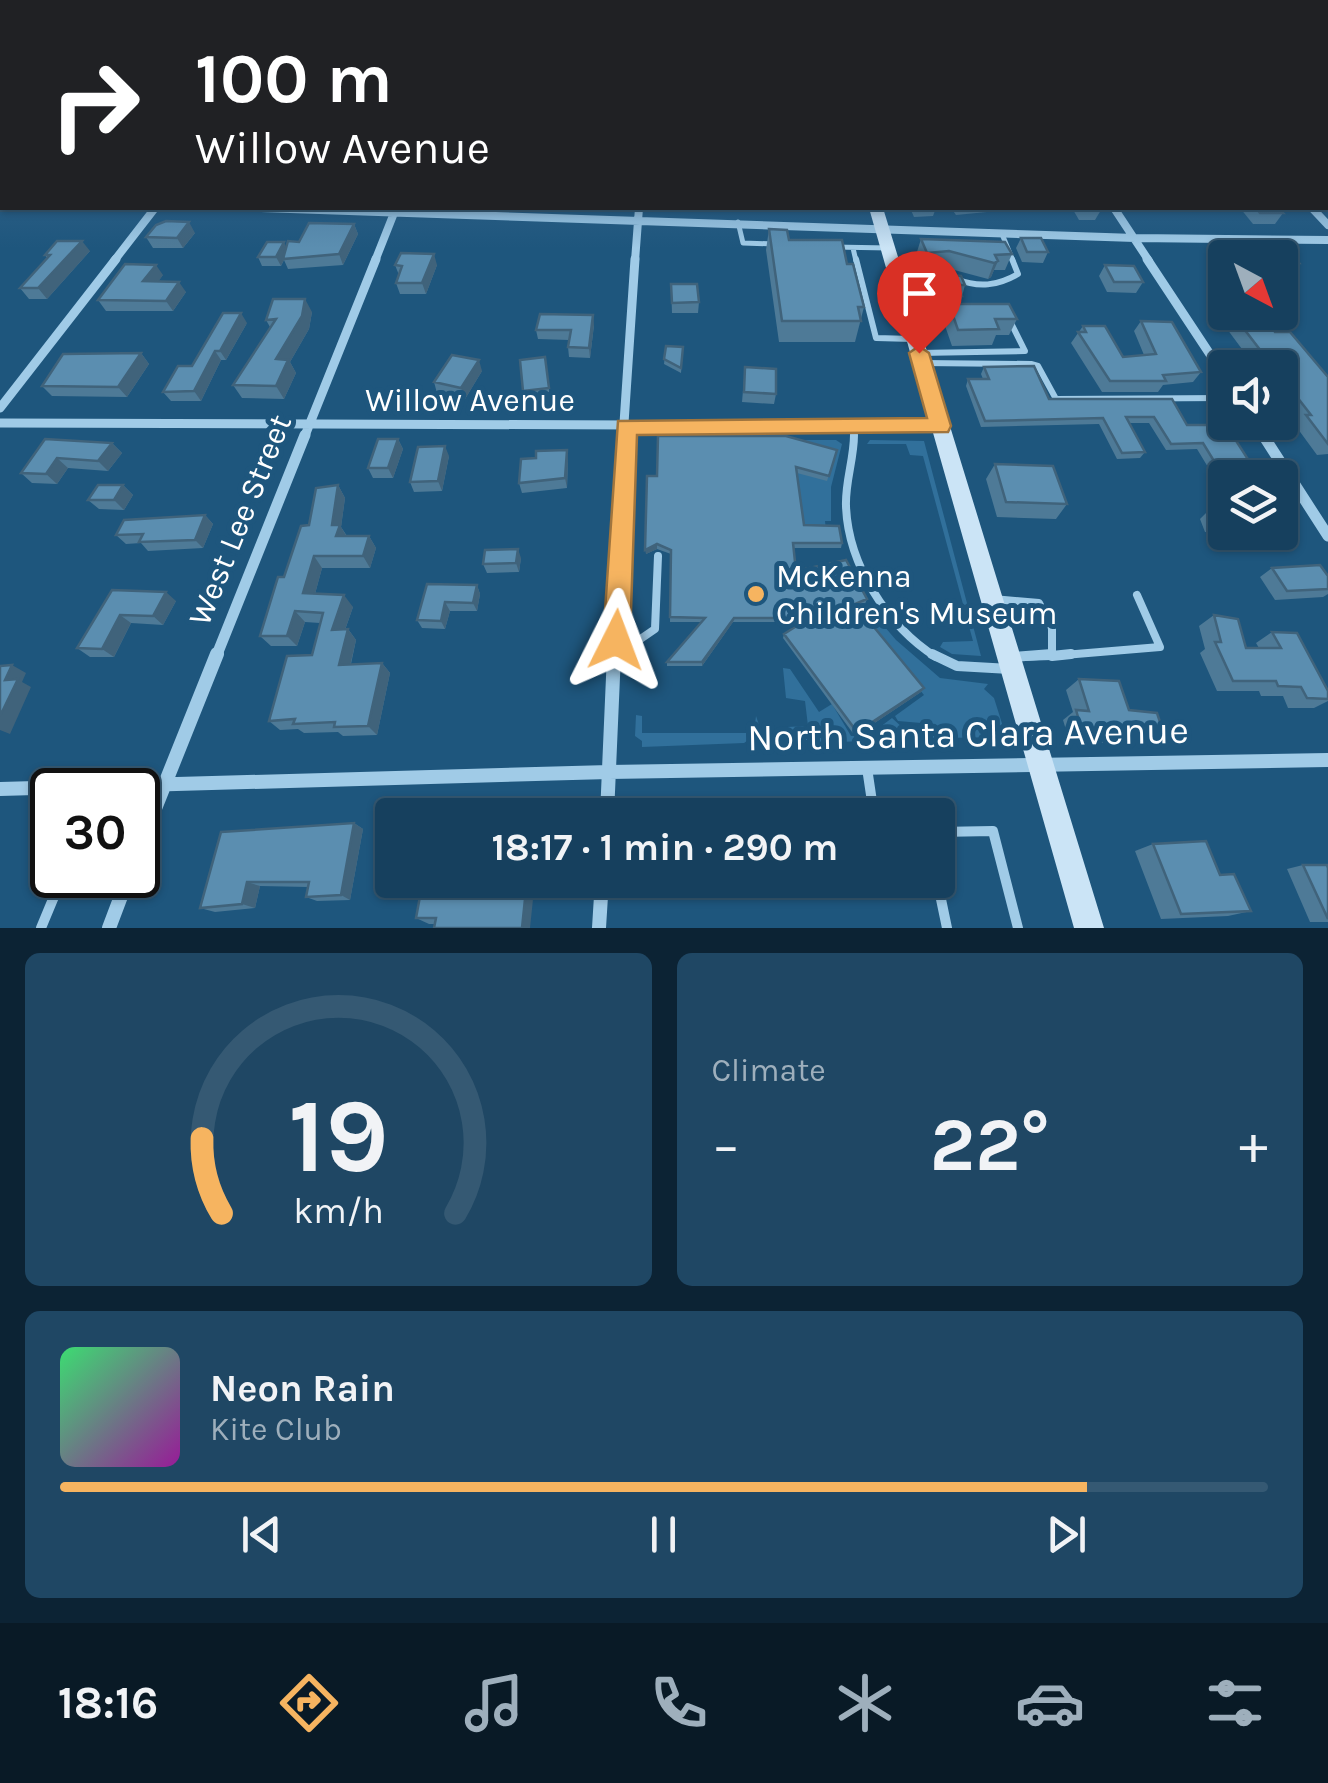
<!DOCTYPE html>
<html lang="en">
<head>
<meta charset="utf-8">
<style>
	body { margin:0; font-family:Karla,sans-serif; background:#1f4764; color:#f1f3f6; height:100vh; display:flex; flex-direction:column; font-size:38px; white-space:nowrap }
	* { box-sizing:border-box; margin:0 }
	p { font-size:32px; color:#9eafbc }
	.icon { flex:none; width:55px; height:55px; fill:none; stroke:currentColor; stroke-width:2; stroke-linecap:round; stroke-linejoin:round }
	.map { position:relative; height:928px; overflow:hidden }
	.drawer { display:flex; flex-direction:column; gap:25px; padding:25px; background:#0c2334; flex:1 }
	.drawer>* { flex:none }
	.top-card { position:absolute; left:0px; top:0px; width:1330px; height:210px; box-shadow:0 2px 8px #0004,0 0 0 2px #355973; background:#202124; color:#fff; overflow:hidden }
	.needle { width:65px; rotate:139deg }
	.tools { position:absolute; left:1208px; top:240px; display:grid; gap:20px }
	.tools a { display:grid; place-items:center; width:90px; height:90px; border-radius:10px; background:#16405e; box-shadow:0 2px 8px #0004,0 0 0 2px #355973; font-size:50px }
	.speed { position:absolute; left:30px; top:768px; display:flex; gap:20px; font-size:50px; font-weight:700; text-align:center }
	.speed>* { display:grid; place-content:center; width:130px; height:130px; border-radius:50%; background:#16405e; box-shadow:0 2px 8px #0004,0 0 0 2px #355973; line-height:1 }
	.speed .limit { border:5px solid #111; border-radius:15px; background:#fff; color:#111 }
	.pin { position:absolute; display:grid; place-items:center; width:85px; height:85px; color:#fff; margin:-102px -42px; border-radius:50% 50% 50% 0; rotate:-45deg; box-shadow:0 0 10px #0007 }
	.pin .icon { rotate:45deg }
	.me { position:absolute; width:110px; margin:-55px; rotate:3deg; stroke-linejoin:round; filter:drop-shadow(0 0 8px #0008) }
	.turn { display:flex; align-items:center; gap:35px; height:210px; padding:0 30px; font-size:45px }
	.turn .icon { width:130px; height:130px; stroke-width:2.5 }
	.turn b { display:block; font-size:70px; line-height:85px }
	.big { font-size:75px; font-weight:700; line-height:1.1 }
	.drawer .widget { flex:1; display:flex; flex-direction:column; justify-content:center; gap:15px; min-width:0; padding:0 35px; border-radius:15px; background:#1f4764 }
	.drawer .dial { align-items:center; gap:0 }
	.dial svg { height:260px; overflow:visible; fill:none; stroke:#355973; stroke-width:7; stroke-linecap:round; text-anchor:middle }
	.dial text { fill:#f1f3f6; stroke:none }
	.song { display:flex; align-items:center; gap:30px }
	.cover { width:120px; height:120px; border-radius:15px; background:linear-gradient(135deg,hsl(140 70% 55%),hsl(300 70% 35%)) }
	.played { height:10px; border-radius:5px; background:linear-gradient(90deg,#f6b460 85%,#355973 85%) }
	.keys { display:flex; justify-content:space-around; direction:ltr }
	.heat { display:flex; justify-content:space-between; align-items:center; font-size:55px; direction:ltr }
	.drawer .tiles { flex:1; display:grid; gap:25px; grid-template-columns:1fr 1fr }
	.widget:last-child { grid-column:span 2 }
	.trip { position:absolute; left:375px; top:798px; width:580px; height:100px; border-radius:10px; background:#16405e; box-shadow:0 2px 8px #0004,0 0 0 2px #355973; font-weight:700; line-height:100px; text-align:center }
	.menu { display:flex; height:160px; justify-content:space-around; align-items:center; background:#091a26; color:#9eafbc }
	.menu .icon { width:70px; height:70px }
	.menu .current { color:#f6b460 }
	.menu b { font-size:45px; color:#f1f3f6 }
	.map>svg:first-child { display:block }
	.green { fill:#31709b }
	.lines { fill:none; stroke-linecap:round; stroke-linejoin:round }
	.service-far3 { stroke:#a0cbe7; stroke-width:5 }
	.service-far2 { stroke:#a0cbe7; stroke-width:6 }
	.service-far1 { stroke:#a0cbe7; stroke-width:8 }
	.service { stroke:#a0cbe7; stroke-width:10 }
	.minor-far3 { stroke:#a0cbe7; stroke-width:8 }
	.minor-far2 { stroke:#a0cbe7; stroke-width:9 }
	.minor-far1 { stroke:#a0cbe7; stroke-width:11 }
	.minor { stroke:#a0cbe7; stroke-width:14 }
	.secondary { fill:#cbe4f6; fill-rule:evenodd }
	.wall { fill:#4e7a97 }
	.shaded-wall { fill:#40637b }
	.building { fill:#5b8eb0; stroke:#40637b; stroke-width:2.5 }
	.route { fill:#f6b460; stroke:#a0753e; stroke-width:2.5 }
	.poi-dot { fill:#f6b460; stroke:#1e567d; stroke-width:4 }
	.labels { text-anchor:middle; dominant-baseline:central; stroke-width:10; stroke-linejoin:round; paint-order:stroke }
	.street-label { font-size:32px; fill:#fff; stroke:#1e567d }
	.poi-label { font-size:32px; fill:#fff; stroke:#1e567d; text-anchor:start }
	.near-street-label { font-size:38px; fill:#fff; stroke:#1e567d }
</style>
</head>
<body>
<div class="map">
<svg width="1328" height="928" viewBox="0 0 1328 928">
	<rect width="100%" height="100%" fill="#1e567d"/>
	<!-- green -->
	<path class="green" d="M790,440H836L842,444L831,487V521H825L826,530H803Z
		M870,440L924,441L981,656L952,654L940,647L943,642L973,641L923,456L910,455L906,444H867Z
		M846,600L872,612L896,640L940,678L988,684L984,689L994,698L1005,733L1002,737L942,738L933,724L898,721L895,716L924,695Z
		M783,668L790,669L819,712L832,704L851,736H868L892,718L903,728H933L939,738L814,743L785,731L787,727L808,726L805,701L786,698Z
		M636,715L642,716V733H754L756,716L761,731L744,743L642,747V741L635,736Z"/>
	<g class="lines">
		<!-- service-far3 -->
		<path class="service-far3" d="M738,222L743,243L774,244
			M1002,234L1013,261
			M833,247L889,248
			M853,248L856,261"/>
		<!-- service-far2 -->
		<path class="service-far2" d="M856,259L876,338L913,339
			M898,279L938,275
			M956,279C979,288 997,286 1018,274L1012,259
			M907,313L952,312
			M919,353L1025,351L1010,321
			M922,363L1031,364L1038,366L1056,399L1225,398
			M853,426L854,438"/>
		<!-- service-far1 -->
		<path class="service-far1" d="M854,435C854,459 845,482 846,506C848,564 887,626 936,657
			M993,599L1039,603L1052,628V656L1018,657
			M616,640H639L655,629L658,556
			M1052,656L1160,647L1137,595"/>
		<!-- service -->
		<path class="service" d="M932,654L957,666L1010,669
			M1052,656L1071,654
			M1014,657L1052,654
			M867,768L874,815
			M938,832L993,831L1018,928
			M937,880L947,928
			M41,928L63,875"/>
		<!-- minor-far3 -->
		<path class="minor-far3" d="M261,208L1135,238L1328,240
			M1114,208L1149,261
			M1312,208L1328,225
			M114,261L155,208
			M375,261L396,208
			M635,261L639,208"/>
		<!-- minor-far2 -->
		<path class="minor-far2" d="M1147,259L1225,377
			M0,408L116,259
			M1254,422L1264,438
			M0,423L940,426
			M304,438L376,259
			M623,438L635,259"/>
		<!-- minor-far1 -->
		<path class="minor-far1" d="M1263,435L1328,536
			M216,657L305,435
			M614,657L623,435"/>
		<!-- minor -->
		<path class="minor" d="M0,789L609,772L1328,760
			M607,815L614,654
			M138,851L217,654
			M109,928L129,875
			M599,928L602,880"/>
		<!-- secondary -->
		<path class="secondary" d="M0,119H2V127H0Z
			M869,208H883L1104,928H1074Z"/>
	</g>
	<!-- wall -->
	<path class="wall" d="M808,208H843V210L808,209Z
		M910,208H936L933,216L914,217Z
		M951,208H988L987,212L956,215Z
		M1072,208H1100L1101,210L1095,220H1079Z
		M1145,208H1165L1163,211H1147Z
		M1240,208H1278L1283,213L1275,224H1253Z
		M354,224L358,234L343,265L288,269L284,260L281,266H262L258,257Z
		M769,229L789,240L847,264L864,307L855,342H779L766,250Z
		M195,233L183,248H153L146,237Z
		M1021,238L1048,252L1043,263L1022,262L1016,248Z
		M921,239L1012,254L1005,270H994L991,277L988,279L943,267L922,269L916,255Z
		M1264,249L1299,263L1290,274L1280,273V258H1258Z
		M90,251L47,299H29L20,288L47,258L45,255Z
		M395,265H437L426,294H400L396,283L399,275Z
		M1105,265L1143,282L1136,293L1107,292L1099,276Z
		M930,273L965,285L960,304L1017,319L1009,335H996L992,345L952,346L943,320L948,306H939L927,283Z
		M163,275L158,281L186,292L173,311H106L98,300Z
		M671,284L699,302L698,313H672Z
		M1218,295H1225V312H1261L1275,332L1328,377V454L1317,455L1295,425L1298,423L1280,399V368H1256L1210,306Z
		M312,312L309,329L290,362L296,373L284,399L242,398L233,385L270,327L266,320Z
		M1141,321L1201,372L1193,382L1163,385L1158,392H1102L1071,343L1083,326L1123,357L1144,355L1134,331Z
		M247,323L226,360H221L201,401H171L163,392L192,366Z
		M594,325L590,358L569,357L568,347L569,340L538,339L536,330Z
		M666,346L683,347L681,373L664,364Z
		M141,353L149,364L127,397L52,396L42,386Z
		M545,357L550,398L525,402L523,391Z
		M745,367L776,394L774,404L742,402Z
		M984,367L1049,399H1172L1187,425H1226L1225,487H1220L1197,449L1166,450L1149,423H1129L1145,452L1140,458L1117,459L1099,424L981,427L966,386L968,379H983L981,374Z
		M482,371L465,399L437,393L434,382Z
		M45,439L112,443L122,453L108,471L68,468L57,484L32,483L21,473Z
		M398,439L403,449L393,478H373L368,468Z
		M837,450L827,481L797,473L804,525L842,543L841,548H793L796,571L867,599L865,604L857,607L924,688L921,692L855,736L783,638L784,634L803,622H733L702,666H667V662L701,622H670L671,554L657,549L646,554L657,476Z
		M449,456L442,491L414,492L410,482Z
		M568,460L567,488L522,493L519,483Z
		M995,464L1067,504L1056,519L997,517L986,479Z
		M123,485L133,495L124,510L99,509L88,500Z
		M338,485L345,498L341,527L347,536H369L376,548L370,568H322L315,594L353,607L345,630L348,629L356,640L351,664L382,663L390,673L377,735L343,736L338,732L304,733L298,729L280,730L269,721L312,655L320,623L305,622L297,646H271L260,636L284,577L309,525Z
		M1210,509L1225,510V532H1280L1286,536L1275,546L1233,543L1230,534L1205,532L1200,519Z
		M205,515L213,524L203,548L148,551L141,543L126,544L116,535Z
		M521,558L519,572L487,573L483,564Z
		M1272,568L1328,576V594L1323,597L1275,600L1260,577Z
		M427,584L477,585L480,594L477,611H450L445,629L422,628L417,620Z
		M112,590L176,601L163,625L131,623L114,657H90L77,648Z
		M1214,615L1246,648H1259L1256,643L1272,632L1328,691V701L1314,708H1288L1283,696H1261L1259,691H1217L1200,653L1205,649L1199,626Z
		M1079,679L1129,710L1164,734L1148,743H1070L1063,720L1073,712L1066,690Z
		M354,823L363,829L350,900L317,901L306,897L308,887L260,886L255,908L215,912L200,908Z
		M1153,844L1220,875L1251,911L1228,916L1161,919L1135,851Z
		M1303,865L1328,868V922H1310L1287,869Z
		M535,880L435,924H429L416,918Z"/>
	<!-- shaded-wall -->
	<path class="shaded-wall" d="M189,222L195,233L183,248L177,238Z
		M354,224L358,234L343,265L339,254Z
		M82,241L90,251L47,299L38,288Z
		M284,242L288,251L281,266L276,257Z
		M434,254L437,265L426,294L422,283Z
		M998,261L991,277L988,279L994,263Z
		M156,265L163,275L151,292L143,281Z
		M179,282L186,292L173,311L166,301Z
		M305,299L312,312L309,329L290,362L296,373L284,399L276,386V359Z
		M241,313L247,323L226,360L220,351Z
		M593,315L594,325L590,358L589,348Z
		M215,351L221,360L201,401L194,391Z
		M141,353L149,364L127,397L118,387Z
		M479,360L482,371L465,399L461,388Z
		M398,439L403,449L393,478L388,468Z
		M112,443L122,453L108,471L98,461Z
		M445,446L449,456L442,491L438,481Z
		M567,450L568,460L567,488L565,478Z
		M57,458L68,468L57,484L46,474Z
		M123,485L133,495L124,510L114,500Z
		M338,485L345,498L341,527L347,537L336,536L332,525Z
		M205,515L213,524L203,548L195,540Z
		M369,536L376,548L370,568L363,556Z
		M657,544V549L646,554L645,550Z
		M518,549L521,558L519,572L516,563Z
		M314,556L322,568L312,605L303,593Z
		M477,585L480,594L477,611L473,603Z
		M166,592L176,601L163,625L153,616Z
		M344,595L353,607L341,641L332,630Z
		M445,602L450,611L445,629L441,621Z
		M295,611L305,622L297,646L287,636Z
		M120,615L131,623L114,657L102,649Z
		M734,618L733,622L702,666V662Z
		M348,629L356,640L348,675L339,665Z
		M382,663L390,673L377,735L368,726Z
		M12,665L26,673L22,682L31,687L10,734L0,730V716L5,680Z
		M924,688L921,692L855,736L857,732Z
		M354,823L363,829L350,900L341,895Z
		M527,880H535L530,928H522Z
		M247,882L260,886L255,908L242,904Z"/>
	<!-- building -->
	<path class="building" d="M1083,208H1100L1101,210H1084Z
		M1256,208H1278L1283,213H1260Z
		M166,221L189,222L177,238L146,237L156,225Z
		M309,223L354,224L339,254L283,259L288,241L299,242Z
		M769,229L787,230L789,240H842L847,264H853L864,307H858L861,321H782Z
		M1021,238H1041L1048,252H1027Z
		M921,239L1005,242L1012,254L995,255L998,261L994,263L949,251L927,253Z
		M57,241H82L38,288H20L50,255H45Z
		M267,242H284L276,257H258Z
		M1264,249L1288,250L1299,263H1280V258H1270Z
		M401,253L434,254L422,283H396L402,266L395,265Z
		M125,264L156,265L143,281L179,282L166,301L98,300Z
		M1105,265L1134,266L1143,282H1114Z
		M930,273L961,276L965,285H958L962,296L943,297Z
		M671,284H697L699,302L672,303Z
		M273,299H305L302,316L276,359L288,360L276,386L233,385L276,319L266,320Z
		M949,304H1009L1017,319H995L999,329L958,330Z
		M1231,312H1261L1275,332H1290L1328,377V444L1306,415H1311L1280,375V368H1274Z
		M223,313H241L220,351H215L194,391L163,392L178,366H192Z
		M540,314L593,315L589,348L568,347L571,330H536Z
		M1141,321L1172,322L1201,372L1163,375L1166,381H1110L1078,332H1086L1083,326H1105L1123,357L1156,354Z
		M666,346L683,347L681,368L664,359Z
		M141,353L118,387L42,386L63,354Z
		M452,355L479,360L461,388L434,382Z
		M545,357L549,388L523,391L520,360Z
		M1034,366L1049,399H1172L1187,425H1226L1260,478H1225V479L1203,443L1171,444L1154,417H1126L1145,452L1122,453L1103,418L985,421L968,379H989L984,367Z
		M745,367L776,369V394L744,392Z
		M658,436H786L837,450L829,476L796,467L804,525L839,526L842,543H793L796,571L846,560L867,599L855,604L924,688L857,732L784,634L809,618H734L702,662H667L705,618L670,617L671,550L657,544L645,550L647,476H657Z
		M45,439L112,443L98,461L57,458L46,474L21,473Z
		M378,439H398L388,468H368Z
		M445,446L438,481L410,482L418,447Z
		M567,450L565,478L519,483L521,459L536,458V451Z
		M995,464L1053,466L1067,504L1006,502Z
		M98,485H123L114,500H88Z
		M338,485L332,525H340L336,536H369L363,556H314L303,593L344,595L332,630L348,629L339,665L382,663L368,726L334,727L335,722L293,724L295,719L269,721L287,656L312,655L323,613L295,611L287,636H260L278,577H284L301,526L309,525L316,488Z
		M1210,509L1225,510V523L1216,522Z
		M205,515L195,540L139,542L143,534L116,535L124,520Z
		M1280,524L1286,536L1244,532H1280Z
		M518,549L516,563L483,564L485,550Z
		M1320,565L1328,576V589L1287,591L1272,568Z
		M427,584L477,585L473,603L445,602L441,621L417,620Z
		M112,590L166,592L153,616L120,615L102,649L77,648Z
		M1214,615L1238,619L1246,648H1281L1272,632L1297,633L1328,691V699L1307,698L1301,687L1278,686L1276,681H1233L1215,642H1221Z
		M12,665L5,680L18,679L0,716V666Z
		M1079,679L1119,681L1129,710L1157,713L1164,734H1083L1076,710L1089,711Z
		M354,823L341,895L306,897L309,882H247L242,904L200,908L221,832Z
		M1206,841L1220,875L1234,874L1251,911L1181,914L1153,844Z
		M1303,865H1327L1328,868V919Z
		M423,880H527L522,928H434L436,918H416Z"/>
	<!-- sky -->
	<linearGradient id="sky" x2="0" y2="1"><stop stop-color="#102f45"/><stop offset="0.48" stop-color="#3b688f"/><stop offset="1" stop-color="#3b688f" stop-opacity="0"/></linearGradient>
	<rect width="1328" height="248" fill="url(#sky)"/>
	<!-- route -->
	<path class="route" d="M919,346L929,353L951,426L948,432L637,435L630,640L626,649L616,653L607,649L603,640L618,421L927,418L909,353Z"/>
	<!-- markers -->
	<circle class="poi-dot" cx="756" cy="594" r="10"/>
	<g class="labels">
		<!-- street labels -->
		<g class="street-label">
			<text x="470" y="400">Willow Avenue</text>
			<text transform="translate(240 520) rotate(-68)">West Lee Street</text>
		</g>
		<!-- poi labels -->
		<g class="poi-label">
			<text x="776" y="576">McKenna<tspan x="776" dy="37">Children's Museum</tspan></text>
		</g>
		<!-- near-street labels -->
		<g class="near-street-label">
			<text transform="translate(968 734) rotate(-1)">North Santa Clara Avenue</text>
		</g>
	</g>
</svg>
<div class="tools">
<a><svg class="needle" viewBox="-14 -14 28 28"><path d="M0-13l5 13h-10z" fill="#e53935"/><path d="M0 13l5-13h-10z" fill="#9eafbc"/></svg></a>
<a><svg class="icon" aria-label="sound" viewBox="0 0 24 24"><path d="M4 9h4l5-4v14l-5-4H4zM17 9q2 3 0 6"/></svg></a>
<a><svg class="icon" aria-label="layers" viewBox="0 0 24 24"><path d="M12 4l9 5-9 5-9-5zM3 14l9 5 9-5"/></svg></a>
</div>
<div class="speed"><div class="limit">30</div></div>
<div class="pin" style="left:919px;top:353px;background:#d93025"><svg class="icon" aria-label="arrive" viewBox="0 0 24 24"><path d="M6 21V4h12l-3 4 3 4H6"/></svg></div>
<svg class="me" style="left:616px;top:640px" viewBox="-20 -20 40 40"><path d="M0-17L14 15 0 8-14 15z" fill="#f6b460" stroke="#fff" stroke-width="4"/></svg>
<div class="trip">18:17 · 1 min · 290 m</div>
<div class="top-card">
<div class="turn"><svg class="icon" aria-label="right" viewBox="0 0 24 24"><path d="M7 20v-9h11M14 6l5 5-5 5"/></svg><div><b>100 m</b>Willow Avenue</div></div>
</div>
</div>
<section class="drawer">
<div class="tiles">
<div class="widget dial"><svg viewBox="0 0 100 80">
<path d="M14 69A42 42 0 1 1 86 69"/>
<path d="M14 69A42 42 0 0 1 8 46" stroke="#f6b460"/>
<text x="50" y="56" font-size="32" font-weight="700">19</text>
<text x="50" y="72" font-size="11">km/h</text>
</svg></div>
<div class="widget"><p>Climate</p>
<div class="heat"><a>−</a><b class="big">22°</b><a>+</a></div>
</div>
<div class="widget">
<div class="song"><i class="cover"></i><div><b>Neon Rain</b><p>Kite Club</p></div></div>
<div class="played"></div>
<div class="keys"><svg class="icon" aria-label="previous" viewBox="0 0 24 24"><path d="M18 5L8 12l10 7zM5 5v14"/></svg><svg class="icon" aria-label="pause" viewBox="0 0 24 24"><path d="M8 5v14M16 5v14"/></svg><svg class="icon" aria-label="next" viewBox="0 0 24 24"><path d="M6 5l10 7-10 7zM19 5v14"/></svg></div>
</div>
</div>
</section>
<nav class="menu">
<b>18:16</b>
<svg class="icon current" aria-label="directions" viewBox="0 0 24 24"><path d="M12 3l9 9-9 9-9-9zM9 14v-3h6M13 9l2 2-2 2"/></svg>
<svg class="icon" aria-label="music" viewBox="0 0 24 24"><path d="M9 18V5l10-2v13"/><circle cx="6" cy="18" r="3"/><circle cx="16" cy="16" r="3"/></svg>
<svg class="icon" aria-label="phone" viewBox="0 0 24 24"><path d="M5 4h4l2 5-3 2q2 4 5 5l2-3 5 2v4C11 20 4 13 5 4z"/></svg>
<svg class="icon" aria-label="climate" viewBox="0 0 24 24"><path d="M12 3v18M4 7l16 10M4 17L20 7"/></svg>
<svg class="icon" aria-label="car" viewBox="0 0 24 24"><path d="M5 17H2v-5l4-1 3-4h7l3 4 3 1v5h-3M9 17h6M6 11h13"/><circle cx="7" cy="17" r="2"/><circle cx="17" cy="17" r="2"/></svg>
<svg class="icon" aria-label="filters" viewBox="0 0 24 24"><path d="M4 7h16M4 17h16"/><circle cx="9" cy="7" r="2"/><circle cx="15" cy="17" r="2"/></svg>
</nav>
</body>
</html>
